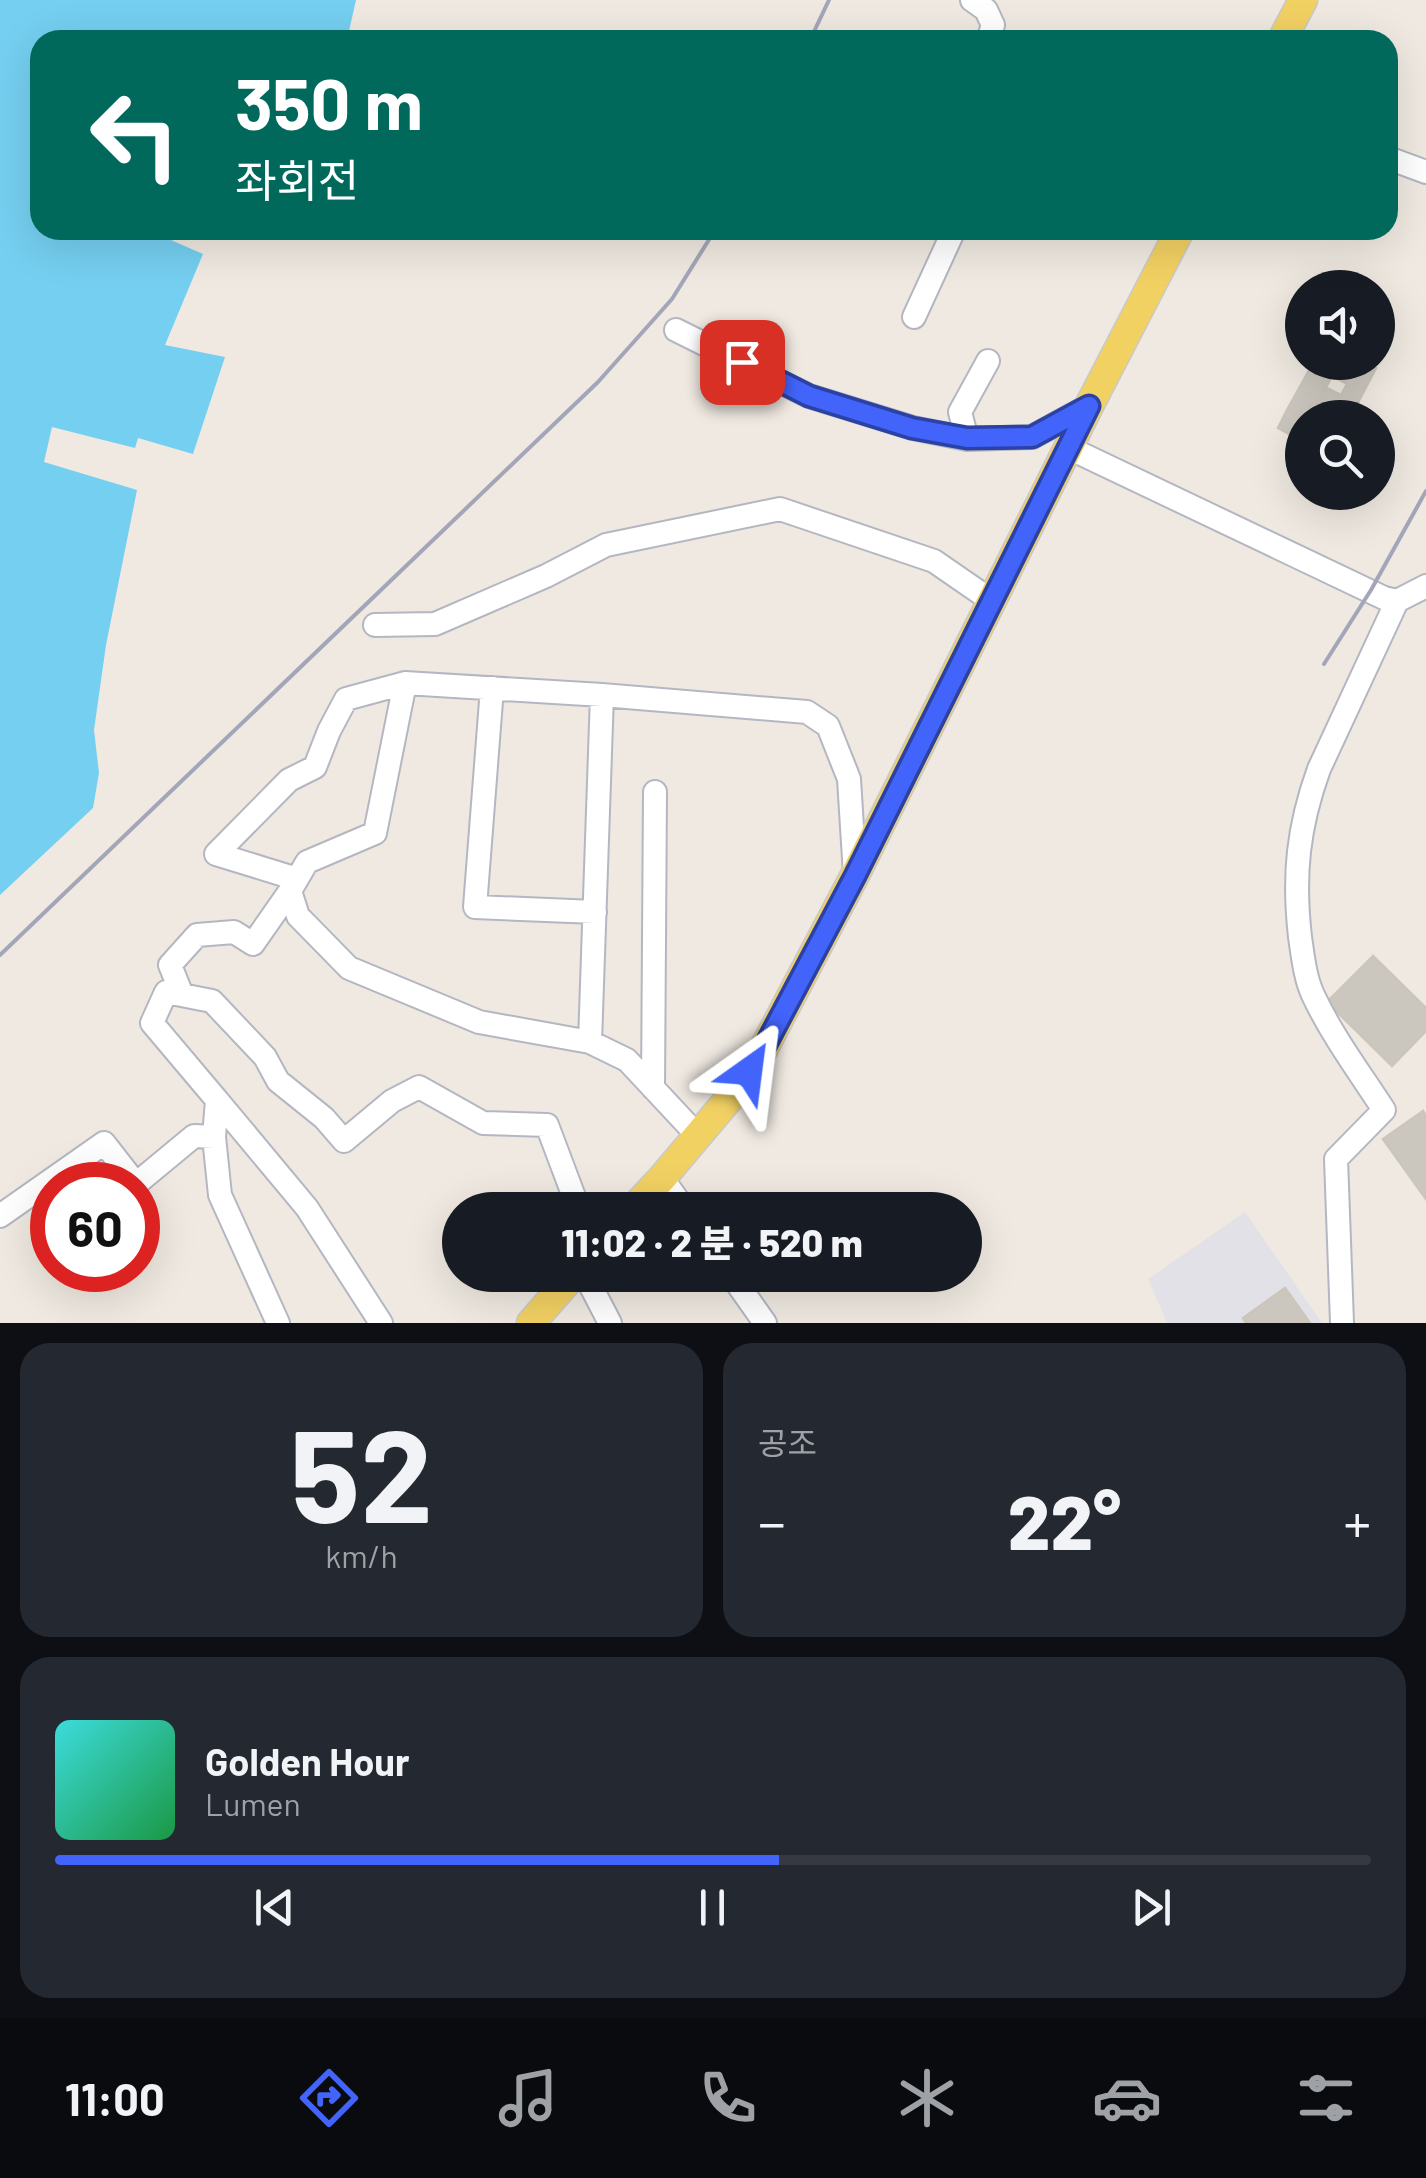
<!DOCTYPE html>
<html lang="ko">
<head>
<meta charset="utf-8">
<style>
	body { margin:0; font-family:Barlow,"Noto Sans KR",sans-serif; background:#242831; color:#f1f3f6; height:100vh; display:flex; flex-direction:column; font-size:38px; white-space:nowrap }
	* { box-sizing:border-box; margin:0 }
	p { font-size:32px; color:#9ea1a6 }
	.icon { flex:none; width:55px; height:55px; fill:none; stroke:currentColor; stroke-width:2; stroke-linecap:round; stroke-linejoin:round }
	.map { position:relative; height:1323px; overflow:hidden }
	.sheet { display:flex; flex-direction:column; gap:20px; padding:20px; background:#0d0f14; flex:1 }
	.sheet>* { flex:none }
	.top-card { position:absolute; left:30px; top:30px; width:1368px; height:210px; border-radius:30px; box-shadow:0 10px 40px #0002; background:#00695c; color:#fff; overflow:hidden }
	.buttons { position:absolute; left:1285px; top:270px; display:grid; gap:20px }
	.buttons a { display:grid; place-items:center; width:110px; height:110px; border-radius:50%; background:#171b24; box-shadow:0 10px 40px #0002; font-size:50px }
	.speed { position:absolute; left:30px; top:1162px; display:flex; gap:20px; font-size:50px; font-weight:700; text-align:center }
	.speed>* { display:grid; place-content:center; width:130px; height:130px; border-radius:50%; background:#171b24; box-shadow:0 10px 40px #0002; line-height:1 }
	.speed .limit { border:15px solid #d22; background:#fff; color:#111 }
	.pin { position:absolute; display:grid; place-items:center; width:85px; height:85px; color:#fff; margin:-42px; border-radius:20px; box-shadow:0 5px 15px #0006 }
	.me { position:absolute; width:110px; margin:-55px; rotate:31deg; stroke-linejoin:round; filter:drop-shadow(0 0 8px #0008) }
	.turn { display:flex; align-items:center; gap:35px; height:210px; padding:0 40px; font-size:45px }
	.turn .icon { width:130px; height:130px; stroke-width:2.5 }
	.turn b { display:block; font-size:70px; line-height:85px }
	.big { font-size:75px; font-weight:800; line-height:1.1 }
	.sheet .card { flex:1; display:flex; flex-direction:column; justify-content:center; gap:15px; min-width:0; padding:0 35px; border-radius:30px; background:#242831 }
	.sheet .dial { align-items:center; gap:0 }
	.dial b { font-size:130px; line-height:1 }
	.song { display:flex; align-items:center; gap:30px }
	.cover { width:120px; height:120px; border-radius:15px; background:linear-gradient(135deg,hsl(180 70% 55%),hsl(140 70% 35%)) }
	.played { height:10px; border-radius:5px; background:linear-gradient(90deg,#4264fb 55%,#363941 55%) }
	.keys { display:flex; justify-content:space-around; direction:ltr }
	.heat { display:flex; justify-content:space-between; align-items:center; font-size:55px; direction:ltr }
	.sheet .tiles { flex:1; display:grid; gap:20px; grid-template-columns:1fr 1fr }
	.card:last-child { grid-column:span 2 }
	.trip { position:absolute; left:442px; top:1192px; width:540px; height:100px; border-radius:50px; background:#171b24; box-shadow:0 10px 40px #0002; font-weight:800; line-height:100px; text-align:center }
	.tab-bar { display:flex; height:160px; justify-content:space-around; align-items:center; background:#090b0e; color:#9ea1a6 }
	.tab-bar .icon { width:70px; height:70px }
	.tab-bar .selected { color:#4264fb }
	.tab-bar b { font-size:45px; color:#f1f3f6 }
	.map>svg:first-child { display:block }
	.industrial { fill:#e3e1e8 }
	.water { fill:#75cff0 }
	.building { fill:#cbc7bf; stroke:#cbc5ba; stroke-width:2.5 }
	.lines { fill:none; stroke-linecap:round; stroke-linejoin:round }
	.minor-casing { stroke:#b4b7c1; stroke-width:26 }
	.major-casing { stroke:#c9c9c9; stroke-width:31 }
	.minor { stroke:#fff; stroke-width:22 }
	.major { stroke:#f2d163; stroke-width:28 }
	.rail { stroke:#a3a6b8; stroke-width:4 }
	.route-casing { stroke:#2b41a3; stroke-width:25 }
	.route { stroke:#4264fb; stroke-width:18 }
</style>
</head>
<body>
<div class="map">
<svg width="1426" height="1323" viewBox="0 0 1426 1323">
	<rect width="100%" height="100%" fill="#efe9e1"/>
	<!-- industrial -->
	<path class="industrial" d="M1245,1212L1322,1323H1167L1148,1279Z"/>
	<!-- water -->
	<path class="water" d="M0,0H356L347,40H40V230H148L203,254L165,345L225,357L193,454L138,438L135,448L52,427L44,462L137,490L106,645L94,730L99,773L93,808L0,895Z"/>
	<!-- building -->
	<path class="building" d="M1313,362H1366L1376,368L1350,418H1330L1333,413L1316,404L1325,387L1341,395L1347,384L1312,365Z
		M1312,365L1332,376L1310,418L1302,419L1287,410Z
		M1287,410L1302,419V441L1278,428Z
		M1373,956L1426,1008V1031L1392,1066L1327,1002Z
		M1423,1111L1426,1116V1199L1383,1139Z
		M1285,1288L1310,1323H1246L1243,1318Z"/>
	<g class="lines">
		<!-- minor casing -->
		<g class="minor-casing">
			<path id="minor" d="M972,0L986,10L993,25L988,40
				M1388,158L1426,172
				M914,317L954,230
				M676,330L809,396L913,428L967,439L1032,437L1089,406
				M967,439L960,412L988,361
				M1069,448L1384,598L1397,601L1319,769C1298,827 1293,875 1300,937C1303,957 1305,979 1314,997C1333,1037 1360,1073 1384,1110L1336,1159L1342,1323
				M1397,601L1426,586
				M375,625L435,624L546,576L606,545L780,509L934,561L992,601
				M405,683L375,833L307,862L290,891L298,916L349,968L479,1022L590,1042L627,1060L698,1136
				M492,688L475,907L595,912
				M297,879L216,854L289,780L315,767L329,731L346,699L405,683L602,695L807,712L828,726L849,779L855,875
				M182,995L170,965L197,935L234,932L253,944L290,891
				M590,1042L602,695
				M653,1088L655,792
				M217,1100L307,1208L381,1323
				M662,1178L685,1210
				M0,1216L104,1143L136,1184L194,1136L214,1137
				M585,1275L610,1323
				M731,1275L765,1323
				M278,1323L220,1195L214,1137L217,1100L152,1023L166,992L212,1001L265,1057L278,1081L324,1118L344,1141L392,1101L419,1087L483,1123L547,1125L579,1210"/>
		</g>
		<!-- major casing -->
		<g class="major-casing">
			<path id="major" d="M1282,40L1303,0
				M632,1210L662,1178L733,1094L764,1048L855,875L1089,406L1180,230
				M531,1323L573,1275"/>
		</g>
		<!-- minor -->
		<use href="#minor" class="minor"/>
		<!-- major -->
		<use href="#major" class="major"/>
		<!-- rail -->
		<path class="rail" d="M810,40L829,0
			M1324,664L1371,590L1426,491
			M0,955L598,382L672,299L715,230"/>
	</g>
	<g class="lines">
		<!-- route casing -->
		<g class="route-casing">
			<path id="route" d="M742,362L809,396L912,428L967,438L1032,437L1089,406L855,876L764,1048L749,1071"/>
		</g>
		<!-- route -->
		<use href="#route" class="route"/>
	</g>
</svg>
<div class="buttons">
<a><svg class="icon" aria-label="sound" viewBox="0 0 24 24"><path d="M4 9h4l5-4v14l-5-4H4zM17 9q2 3 0 6"/></svg></a>
<a><svg class="icon" aria-label="search" viewBox="0 0 24 24"><circle cx="10" cy="10" r="6"/><path d="M15 15l6 6"/></svg></a>
</div>
<div class="speed"><div class="limit">60</div></div>
<div class="pin" style="left:742px;top:362px;background:#d93025"><svg class="icon" aria-label="arrive" viewBox="0 0 24 24"><path d="M6 21V4h12l-3 4 3 4H6"/></svg></div>
<svg class="me" style="left:749px;top:1071px" viewBox="-20 -20 40 40"><path d="M0-17L14 15 0 8-14 15z" fill="#4264fb" stroke="#fff" stroke-width="4"/></svg>
<div class="trip">11:02 · 2 분 · 520 m</div>
<div class="top-card">
<div class="turn"><svg class="icon" aria-label="left" viewBox="0 0 24 24"><path d="M17 20v-9H6M10 6l-5 5 5 5"/></svg><div><b>350 m</b>좌회전</div></div>
</div>
</div>
<section class="sheet">
<div class="tiles">
<div class="card dial"><b>52</b><p>km/h</p></div>
<div class="card"><p>공조</p>
<div class="heat"><a>−</a><b class="big">22°</b><a>+</a></div>
</div>
<div class="card">
<div class="song"><i class="cover"></i><div><b>Golden Hour</b><p>Lumen</p></div></div>
<div class="played"></div>
<div class="keys"><svg class="icon" aria-label="previous" viewBox="0 0 24 24"><path d="M18 5L8 12l10 7zM5 5v14"/></svg><svg class="icon" aria-label="pause" viewBox="0 0 24 24"><path d="M8 5v14M16 5v14"/></svg><svg class="icon" aria-label="next" viewBox="0 0 24 24"><path d="M6 5l10 7-10 7zM19 5v14"/></svg></div>
</div>
</div>
</section>
<nav class="tab-bar">
<b>11:00</b>
<svg class="icon selected" aria-label="directions" viewBox="0 0 24 24"><path d="M12 3l9 9-9 9-9-9zM9 14v-3h6M13 9l2 2-2 2"/></svg>
<svg class="icon" aria-label="music" viewBox="0 0 24 24"><path d="M9 18V5l10-2v13"/><circle cx="6" cy="18" r="3"/><circle cx="16" cy="16" r="3"/></svg>
<svg class="icon" aria-label="phone" viewBox="0 0 24 24"><path d="M5 4h4l2 5-3 2q2 4 5 5l2-3 5 2v4C11 20 4 13 5 4z"/></svg>
<svg class="icon" aria-label="climate" viewBox="0 0 24 24"><path d="M12 3v18M4 7l16 10M4 17L20 7"/></svg>
<svg class="icon" aria-label="car" viewBox="0 0 24 24"><path d="M5 17H2v-5l4-1 3-4h7l3 4 3 1v5h-3M9 17h6M6 11h13"/><circle cx="7" cy="17" r="2"/><circle cx="17" cy="17" r="2"/></svg>
<svg class="icon" aria-label="filters" viewBox="0 0 24 24"><path d="M4 7h16M4 17h16"/><circle cx="9" cy="7" r="2"/><circle cx="15" cy="17" r="2"/></svg>
</nav>
</body>
</html>
